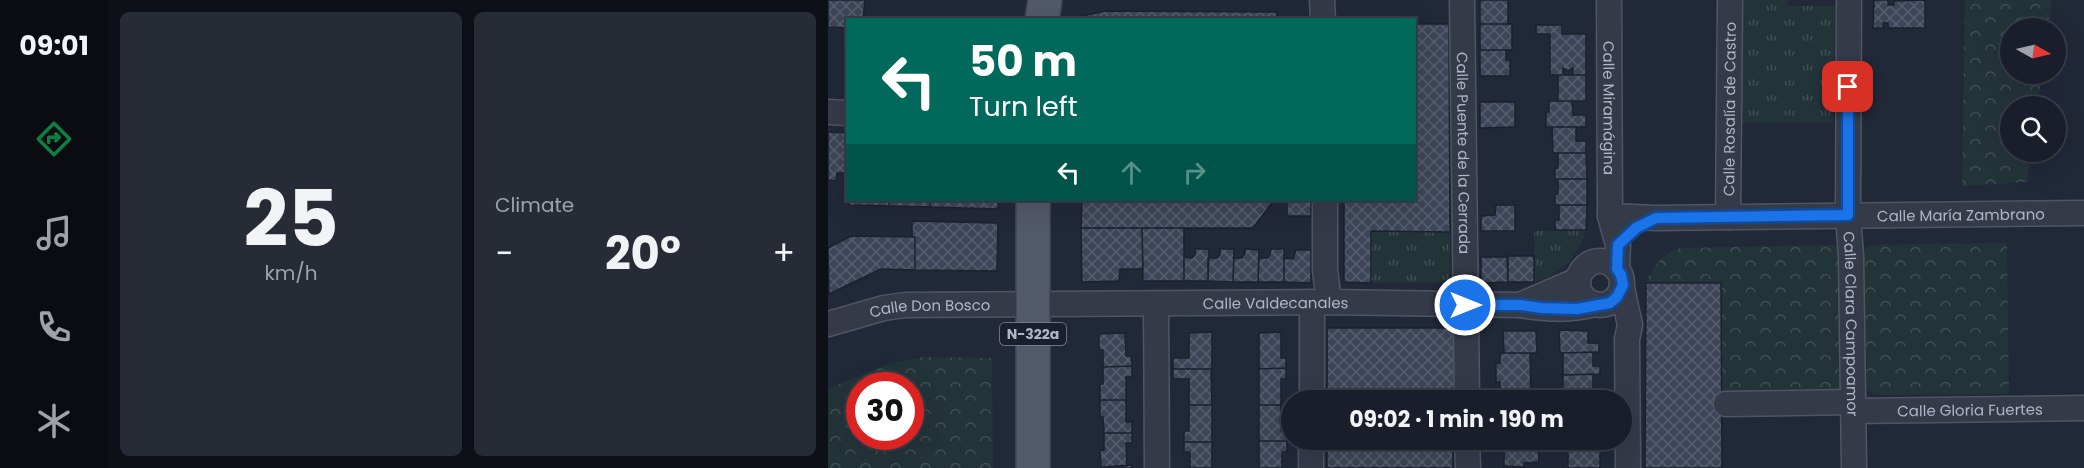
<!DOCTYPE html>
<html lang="en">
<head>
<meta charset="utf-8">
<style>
	body { margin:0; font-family:Poppins,sans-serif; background:#262b36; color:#f1f3f6; height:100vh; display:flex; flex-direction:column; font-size:22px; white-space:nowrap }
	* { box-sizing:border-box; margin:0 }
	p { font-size:20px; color:#9fa2a8 }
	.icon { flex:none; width:33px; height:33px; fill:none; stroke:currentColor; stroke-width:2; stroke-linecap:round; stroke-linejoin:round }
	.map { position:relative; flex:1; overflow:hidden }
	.panel { display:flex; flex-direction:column; gap:12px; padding:12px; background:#0e1017; width:720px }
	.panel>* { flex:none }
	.guide { position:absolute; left:18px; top:18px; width:570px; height:183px; border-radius:0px; box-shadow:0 6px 24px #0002,0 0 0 2px #373c47; background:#00695c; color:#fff; overflow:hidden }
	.needle { width:39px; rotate:98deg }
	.fabs { position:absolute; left:1172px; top:18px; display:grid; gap:12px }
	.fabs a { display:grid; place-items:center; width:66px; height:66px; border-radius:50%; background:#191e2a; box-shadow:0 6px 24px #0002,0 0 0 2px #373c47; font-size:30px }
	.speed { position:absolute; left:18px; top:372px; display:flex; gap:12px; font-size:30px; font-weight:700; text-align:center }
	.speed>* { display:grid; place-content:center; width:78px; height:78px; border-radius:50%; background:#191e2a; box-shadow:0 6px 24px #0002,0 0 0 2px #373c47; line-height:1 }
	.speed .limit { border:9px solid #d22; background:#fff; color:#111 }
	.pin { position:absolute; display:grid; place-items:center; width:51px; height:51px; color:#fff; margin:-26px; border-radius:12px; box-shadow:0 3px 9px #0006 }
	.me { position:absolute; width:66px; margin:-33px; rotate:90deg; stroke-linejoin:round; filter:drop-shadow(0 0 4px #0008) }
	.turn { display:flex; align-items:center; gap:21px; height:126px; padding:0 24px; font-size:27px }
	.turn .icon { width:78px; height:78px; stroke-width:2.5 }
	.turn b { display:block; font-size:42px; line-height:51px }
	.lanes { display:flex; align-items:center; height:57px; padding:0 24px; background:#0003; justify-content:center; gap:30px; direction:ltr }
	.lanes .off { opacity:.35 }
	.big { font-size:45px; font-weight:700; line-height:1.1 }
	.panel .card { flex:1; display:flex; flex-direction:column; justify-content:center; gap:9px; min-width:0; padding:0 21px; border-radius:9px; background:#262b36 }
	.panel .dial { align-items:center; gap:0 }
	.dial b { font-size:78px; line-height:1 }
	.heat { display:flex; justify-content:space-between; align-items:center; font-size:33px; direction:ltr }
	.panel .tiles { flex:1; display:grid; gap:12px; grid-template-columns:repeat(2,1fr) }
	.trip { position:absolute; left:453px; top:390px; width:351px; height:60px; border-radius:30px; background:#191e2a; box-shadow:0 6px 24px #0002,0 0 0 2px #373c47; font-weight:700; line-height:60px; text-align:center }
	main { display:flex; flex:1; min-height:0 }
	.menu { display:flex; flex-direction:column; width:108px; justify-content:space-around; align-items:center; background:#0a0c11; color:#9fa2a8 }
	.menu .icon { width:42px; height:42px }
	.menu .current { color:#0b8043 }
	.menu b { font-size:27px; color:#f1f3f6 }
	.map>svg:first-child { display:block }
	.grass { fill:url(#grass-tufts) }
	.park { fill:url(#park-crowns); fill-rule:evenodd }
	.building { fill:url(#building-cross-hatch); stroke:#1c212f; stroke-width:1.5 }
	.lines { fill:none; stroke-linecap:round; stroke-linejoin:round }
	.street-casing { stroke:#4f5563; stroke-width:27 }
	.primary-casing { stroke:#3e4352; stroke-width:36 }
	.street { stroke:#353a49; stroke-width:24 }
	.primary { stroke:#525969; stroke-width:33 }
	.route-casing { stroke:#114b97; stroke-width:15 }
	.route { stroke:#1a73e8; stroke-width:10 }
	.labels { text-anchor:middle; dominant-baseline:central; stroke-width:6; stroke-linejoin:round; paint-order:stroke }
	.shield { fill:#1a1f2d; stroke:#828897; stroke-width:1.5 }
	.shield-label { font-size:14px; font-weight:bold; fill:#afb5c5 }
	.street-label { font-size:15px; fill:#afb5c5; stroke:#1a1f2d }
</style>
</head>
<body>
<main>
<nav class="menu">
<b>09:01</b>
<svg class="icon current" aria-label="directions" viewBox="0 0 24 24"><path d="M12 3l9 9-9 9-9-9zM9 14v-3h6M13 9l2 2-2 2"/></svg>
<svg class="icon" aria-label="music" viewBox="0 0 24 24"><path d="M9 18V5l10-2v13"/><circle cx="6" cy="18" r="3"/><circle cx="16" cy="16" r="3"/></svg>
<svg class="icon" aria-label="phone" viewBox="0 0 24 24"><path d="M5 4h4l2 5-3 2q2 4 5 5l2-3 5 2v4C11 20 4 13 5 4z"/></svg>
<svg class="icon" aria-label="climate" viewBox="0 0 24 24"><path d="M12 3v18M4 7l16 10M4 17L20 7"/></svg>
</nav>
<section class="panel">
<div class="tiles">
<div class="card dial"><b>25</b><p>km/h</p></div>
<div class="card"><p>Climate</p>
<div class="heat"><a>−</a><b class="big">20°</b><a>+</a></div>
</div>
</div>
</section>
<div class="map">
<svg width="1256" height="468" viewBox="0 0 1256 468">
	<defs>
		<pattern id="grass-tufts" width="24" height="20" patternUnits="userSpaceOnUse" patternTransform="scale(1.5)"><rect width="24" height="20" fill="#233439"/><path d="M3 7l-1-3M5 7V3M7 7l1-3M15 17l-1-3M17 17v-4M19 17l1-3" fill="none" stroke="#404f54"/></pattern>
		<pattern id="park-crowns" width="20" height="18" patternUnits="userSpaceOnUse" patternTransform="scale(1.5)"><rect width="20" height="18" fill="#233439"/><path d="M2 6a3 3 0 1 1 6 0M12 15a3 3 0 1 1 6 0" fill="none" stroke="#404f54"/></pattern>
		<pattern id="building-cross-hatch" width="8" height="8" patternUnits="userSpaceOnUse" patternTransform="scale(1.5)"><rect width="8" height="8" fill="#3d4558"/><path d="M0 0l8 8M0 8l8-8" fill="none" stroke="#565e6e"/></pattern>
	</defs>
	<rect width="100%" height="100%" fill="#212838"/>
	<!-- grass -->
	<path class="grass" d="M913,0H959L960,6H1007L1005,123H912Z
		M758,230C752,256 730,276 706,282V231Z
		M543,231L622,232V283H543Z
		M656,396H781V400H656Z"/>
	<!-- park -->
	<path class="park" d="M1137,0H1224L1220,28H1182V74H1214L1209,106H1182V152H1203L1199,182L1134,186Z
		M1179,243L1181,394L1047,395L1039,389L1036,252L1038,247L1044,245Z
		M1004,245L1009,246L1012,250L1017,387L1012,396H894L893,283H818C825,266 834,254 852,248Z
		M94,357L164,358L165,468H0V389L57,365ZM32,386H82V436H32Z"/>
	<!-- building -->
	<path class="building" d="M0,0H37L35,20H20V28L0,27Z
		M652,0H680V24H652Z
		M1046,0H1060V5H1066V1L1097,0V28H1060V23H1055V28H1045Z
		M278,11L449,12L448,20H254V16Z
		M586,24H621L622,232L543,231V283L516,282V200H586Z
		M652,24H684V50H652Z
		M708,25H734V34H758V75H745V68L740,71L735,68V75H722V34H708Z
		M652,50H678V60H682V76H652Z
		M730,75H758V101H730Z
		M721,101H744L745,115H758V127H718V112H721Z
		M652,102H687V127L652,128Z
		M724,127H748V141H758V153H725Z
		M0,132L20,133L19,173H9L8,181L0,180Z
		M730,153H758L759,179H727V168H730Z
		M730,179H759V205H727V194H730Z
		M21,200H61V206L21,205Z
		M61,200H102V207L61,206Z
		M102,200H170V209L102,207Z
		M254,200H446L425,228H253Z
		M459,200H483V216H459Z
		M668,205H687V231H653V216L667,215Z
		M731,205H759L758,230H727V220H731Z
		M84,221L170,223L169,271L87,270V237H84Z
		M253,228H314L315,269H292L291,281L254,282Z
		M314,228H356V281H315Z
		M23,236L87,237V270L53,269L1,294L0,248Z
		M367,249H381L380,281H356V257L364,258L367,255Z
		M392,249H406L405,282L380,281V258H389L392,255Z
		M417,249L431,250L430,282H405L406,258H414L417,254Z
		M443,249H456V282H430L431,258H439L442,255Z
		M468,250H483V283L456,282V258L465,259Z
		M680,256H706V282H680Z
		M653,257H679L680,282L653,283Z
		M818,283H893L894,468H817Z
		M499,328H627L626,400H499Z
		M731,330L760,331V343H771V352L732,353Z
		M675,331H708L709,353H676Z
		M384,332V369H345V358H361V333Z
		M453,332V358H458V368L431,369V333Z
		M297,333L298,356H303L304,366L275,367V350H271V334Z
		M765,352V366H772V374L735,375V353Z
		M672,353H702L703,396H672V382H668V363H672Z
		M304,366V377H298V400H272V384H275V367Z
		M458,368V379H453V405H431V369Z
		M345,369H383L384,405H361V379H345Z
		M765,374V389L772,388V396H735V375Z
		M272,400H298V422H304V433H276L275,417H272Z
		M361,405H384V442H356V431H361Z
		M431,405H453V431H459V441H431Z
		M276,433H304V443H298L299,466L273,467L272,450H276Z
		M499,440H625V468H499Z
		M676,440H706V442H710L711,462L696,463V467L676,466Z
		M734,440H772V468H735V466H740V448H734Z
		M431,441H459V452H454V468H431Z
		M356,442H384V468H362V452H356Z
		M304,465V468H276V467Z"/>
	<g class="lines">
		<!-- street casing -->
		<g class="street-casing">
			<g id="street">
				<path d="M494,0L495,20"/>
				<path id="s1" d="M634,0L639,400"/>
				<path id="s2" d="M781,0L782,216L790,245L789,269"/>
				<path id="s3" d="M1021,0L1020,215L1023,256L1026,468"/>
				<path d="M0,112L20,113"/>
				<path d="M497,200V270L501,302"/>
				<path id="s4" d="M782,216L828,218L1256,213"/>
				<path id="s5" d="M900,217L902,0"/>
				<circle cx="772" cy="283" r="22"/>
				<path d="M794,288L802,325L799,339L800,468"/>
				<path d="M328,304L329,468"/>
				<path d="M692,305L750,280"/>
				<path id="s6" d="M0,324L56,308L77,305L501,302L692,305C717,309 742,311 767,304"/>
				<path d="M484,400V303"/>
				<path d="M898,404L1026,402"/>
				<path id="s7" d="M1026,411L1256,408"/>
				<path d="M639,440L640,468"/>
				<path d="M483,468V440"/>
			</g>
		</g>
		<!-- primary casing -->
		<g class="primary-casing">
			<path id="primary" d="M214,20L217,0
				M205,200V468"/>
		</g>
		<!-- street -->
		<use href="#street" class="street"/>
		<!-- primary -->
		<use href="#primary" class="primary"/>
	</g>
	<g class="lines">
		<!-- route casing -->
		<g class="route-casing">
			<path id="route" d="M637,305H692L714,308L749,309L782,303L789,297L795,285L793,275L789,269L790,245L808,228L828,218L1020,215V87"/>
		</g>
		<!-- route -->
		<use href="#route" class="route"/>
	</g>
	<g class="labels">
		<!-- shield labels -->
		<rect class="shield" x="172" y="323" width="66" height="22" rx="4.5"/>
		<g class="shield-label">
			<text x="205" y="334">N-322a</text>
		</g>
		<!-- street labels -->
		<g class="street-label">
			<text stroke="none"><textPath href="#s2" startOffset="108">Calle Miramágina</textPath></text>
			<text stroke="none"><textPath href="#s5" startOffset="108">Calle Rosalía de Castro</textPath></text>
			<text stroke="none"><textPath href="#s1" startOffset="153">Calle Puente de la Cerrada</textPath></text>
			<text stroke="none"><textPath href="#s4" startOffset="351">Calle María Zambrano</textPath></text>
			<text stroke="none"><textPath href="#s6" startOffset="450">Calle Valdecanales</textPath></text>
			<text stroke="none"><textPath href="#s6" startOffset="104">Calle Don Bosco</textPath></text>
			<text stroke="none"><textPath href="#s3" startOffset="324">Calle Clara Campoamor</textPath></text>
			<text stroke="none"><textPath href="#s7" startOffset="116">Calle Gloria Fuertes</textPath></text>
		</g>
	</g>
</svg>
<div class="fabs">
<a><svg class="needle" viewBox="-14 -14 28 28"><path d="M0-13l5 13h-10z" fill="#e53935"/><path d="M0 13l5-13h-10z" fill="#9fa2a8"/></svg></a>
<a><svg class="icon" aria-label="search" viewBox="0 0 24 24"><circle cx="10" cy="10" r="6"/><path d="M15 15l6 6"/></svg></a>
</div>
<div class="speed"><div class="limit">30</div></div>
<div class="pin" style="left:1020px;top:87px;background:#d93025"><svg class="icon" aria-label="arrive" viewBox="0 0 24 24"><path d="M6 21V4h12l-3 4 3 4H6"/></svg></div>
<svg class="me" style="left:637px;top:305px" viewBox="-20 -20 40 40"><circle r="17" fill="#1a73e8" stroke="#fff" stroke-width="3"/><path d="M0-11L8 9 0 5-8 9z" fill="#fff"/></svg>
<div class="trip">09:02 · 1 min · 190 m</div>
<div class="guide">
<div class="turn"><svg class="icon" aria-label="left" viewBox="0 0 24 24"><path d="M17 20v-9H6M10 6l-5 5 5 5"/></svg><div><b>50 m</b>Turn left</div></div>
<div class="lanes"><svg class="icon" aria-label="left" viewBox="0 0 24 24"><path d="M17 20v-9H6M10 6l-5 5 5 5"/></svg><svg class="icon off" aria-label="ahead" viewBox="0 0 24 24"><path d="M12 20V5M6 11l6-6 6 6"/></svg><svg class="icon off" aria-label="right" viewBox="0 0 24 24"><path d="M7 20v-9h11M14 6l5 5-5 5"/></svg></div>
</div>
</div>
</main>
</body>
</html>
